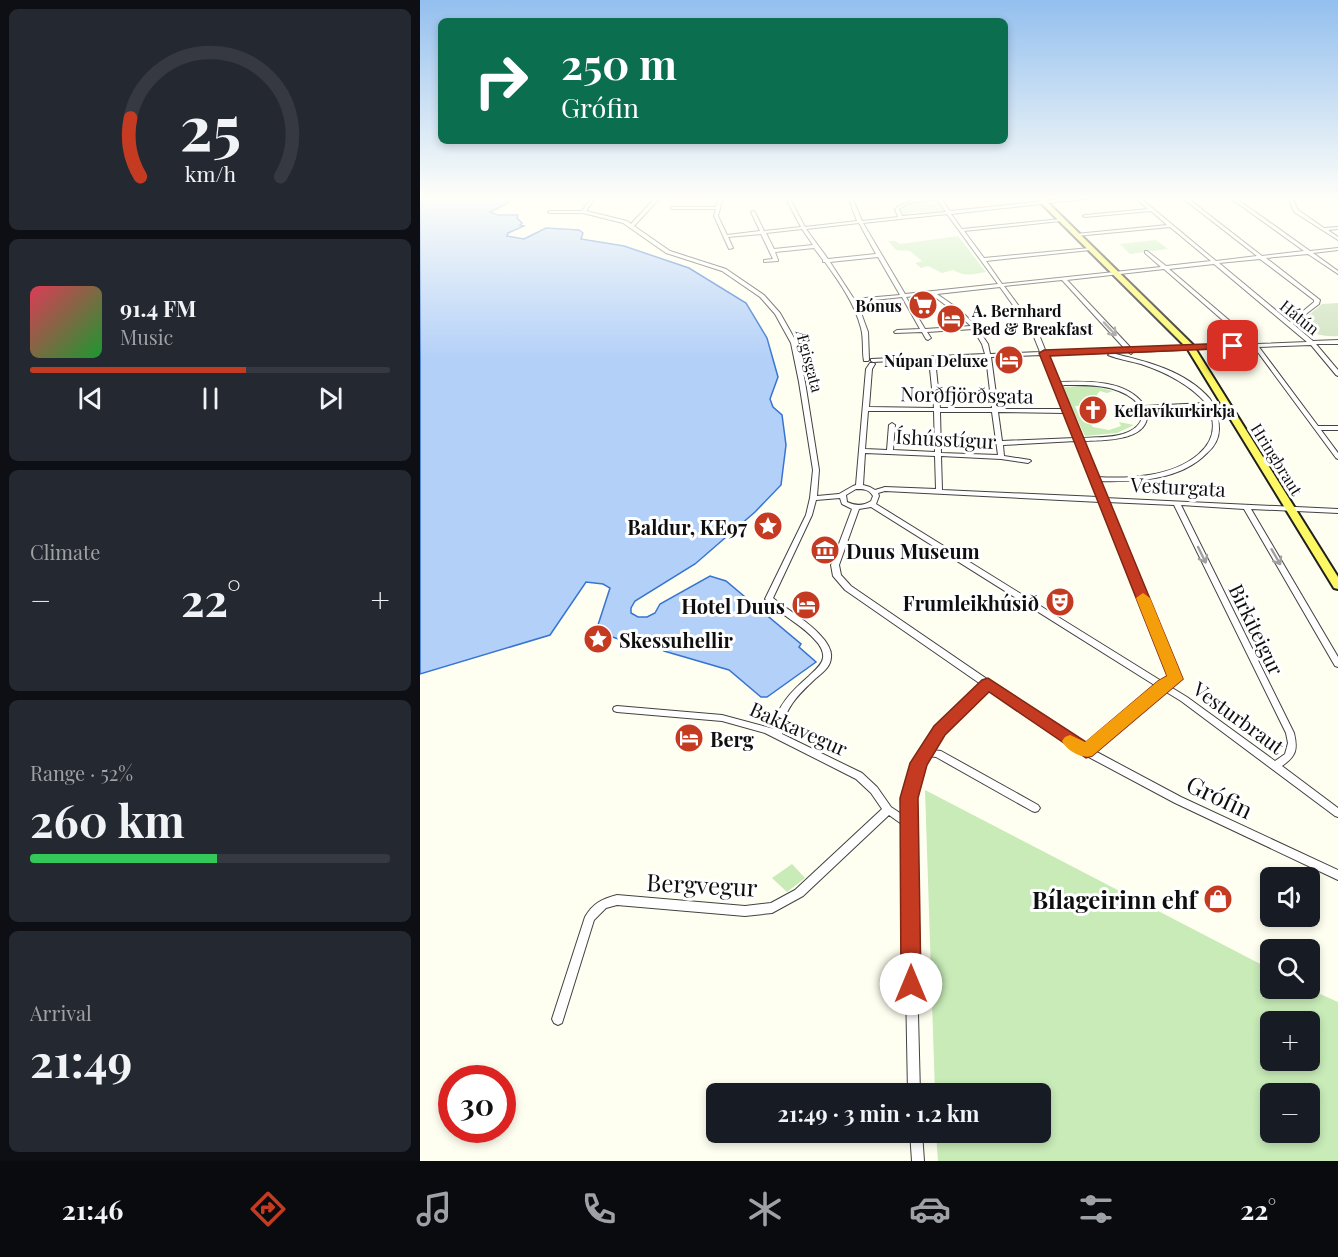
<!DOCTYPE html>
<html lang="en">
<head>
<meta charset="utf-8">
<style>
	body { margin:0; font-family:"Playfair Display",serif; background:#242831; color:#f1f3f6; height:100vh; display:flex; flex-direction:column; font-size:22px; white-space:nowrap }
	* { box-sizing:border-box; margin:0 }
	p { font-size:20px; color:#9ea1a6 }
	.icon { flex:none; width:33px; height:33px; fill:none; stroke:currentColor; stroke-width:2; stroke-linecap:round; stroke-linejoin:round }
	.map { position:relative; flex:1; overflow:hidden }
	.drawer { display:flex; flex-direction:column; gap:9px; padding:9px; background:#0d0f14; width:420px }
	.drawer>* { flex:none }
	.guide { position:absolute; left:18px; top:18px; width:570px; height:126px; border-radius:9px; box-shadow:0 3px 9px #0003; background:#0b6e4f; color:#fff; overflow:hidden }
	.controls { position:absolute; left:840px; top:867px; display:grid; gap:12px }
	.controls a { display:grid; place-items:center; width:60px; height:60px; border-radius:9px; background:#171b24; box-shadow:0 3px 9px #0003; font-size:30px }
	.speed { position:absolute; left:18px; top:1065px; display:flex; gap:12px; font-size:30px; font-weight:700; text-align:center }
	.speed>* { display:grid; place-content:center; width:78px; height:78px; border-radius:50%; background:#171b24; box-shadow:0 3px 9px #0003; line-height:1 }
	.speed .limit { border:9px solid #d22; background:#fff; color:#111 }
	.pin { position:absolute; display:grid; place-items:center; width:51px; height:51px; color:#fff; margin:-26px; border-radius:12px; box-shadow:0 3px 9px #0006 }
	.me { position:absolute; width:66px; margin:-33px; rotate:0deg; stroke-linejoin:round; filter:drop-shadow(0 0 4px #0008) }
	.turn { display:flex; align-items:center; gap:21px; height:126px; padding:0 24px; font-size:27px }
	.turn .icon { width:78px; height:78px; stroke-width:2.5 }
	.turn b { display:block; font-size:42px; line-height:51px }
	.big { font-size:45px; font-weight:700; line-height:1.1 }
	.drawer .tile { flex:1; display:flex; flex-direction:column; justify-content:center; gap:9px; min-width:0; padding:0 21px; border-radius:9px; background:#242831 }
	.drawer .dial { align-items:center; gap:0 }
	.dial svg { height:156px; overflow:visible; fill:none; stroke:#363941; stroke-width:7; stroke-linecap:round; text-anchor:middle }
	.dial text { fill:#f1f3f6; stroke:none }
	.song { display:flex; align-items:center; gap:18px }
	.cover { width:72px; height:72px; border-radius:9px; background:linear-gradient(135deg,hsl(350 70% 55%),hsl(130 70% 35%)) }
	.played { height:6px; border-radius:3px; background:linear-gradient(90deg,#c53b21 60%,#363941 60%) }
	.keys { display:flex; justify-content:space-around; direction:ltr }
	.heat { display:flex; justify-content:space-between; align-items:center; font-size:33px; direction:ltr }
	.charge { height:9px; border-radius:4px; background:linear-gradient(90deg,#34c759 52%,#363941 0) }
	.trip { position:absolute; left:286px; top:1083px; width:345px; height:60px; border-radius:9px; background:#171b24; box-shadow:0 3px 9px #0003; font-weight:700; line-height:60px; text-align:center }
	.menu { display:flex; height:96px; justify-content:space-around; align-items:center; background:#090b0e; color:#9ea1a6 }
	.menu .icon { width:42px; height:42px }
	.menu .current { color:#c53b21 }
	.menu b { font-size:27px; color:#f1f3f6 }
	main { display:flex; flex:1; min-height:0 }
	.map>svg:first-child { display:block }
	.green { fill:#c8ebb8; fill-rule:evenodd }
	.cemetery { fill:#d0e2c0 }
	.water { fill:#b3d0f8; stroke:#3774d2; stroke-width:1.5 }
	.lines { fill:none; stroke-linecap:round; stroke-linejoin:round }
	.minor-casing { stroke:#424242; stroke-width:2 }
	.major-casing { stroke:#202020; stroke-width:4 }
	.minor { fill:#fff; fill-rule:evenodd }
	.major { fill:#fdf863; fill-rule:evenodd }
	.oneway { stroke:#9f9f9f }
	.route { fill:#c53b21; stroke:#802615; stroke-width:1.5 }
	.slow { fill:#f59e0b }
	.labels { text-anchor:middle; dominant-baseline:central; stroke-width:6; stroke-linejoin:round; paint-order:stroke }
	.far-poi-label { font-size:16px; font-weight:bold; fill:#0f0f0f; stroke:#fff; text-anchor:end }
	.far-street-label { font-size:16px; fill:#0f0f0f; stroke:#fff }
	.street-label { font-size:20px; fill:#0f0f0f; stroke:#fff }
	.poi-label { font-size:20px; font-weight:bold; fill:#0f0f0f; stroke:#fff; text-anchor:end }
	.near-street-label { font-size:24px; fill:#0f0f0f; stroke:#fff }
	.near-poi-label { font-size:24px; font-weight:bold; fill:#0f0f0f; stroke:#fff; text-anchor:end }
</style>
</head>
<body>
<main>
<section class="drawer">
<div class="tile dial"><svg viewBox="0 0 100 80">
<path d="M14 69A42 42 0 1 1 86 69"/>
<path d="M14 69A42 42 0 0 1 9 39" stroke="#c53b21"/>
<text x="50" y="56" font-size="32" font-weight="700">25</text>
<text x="50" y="72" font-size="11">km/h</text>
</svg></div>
<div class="tile">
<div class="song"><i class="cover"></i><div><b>91.4 FM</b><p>Music</p></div></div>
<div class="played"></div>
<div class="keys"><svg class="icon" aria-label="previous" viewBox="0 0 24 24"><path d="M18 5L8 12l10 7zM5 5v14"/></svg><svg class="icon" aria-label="pause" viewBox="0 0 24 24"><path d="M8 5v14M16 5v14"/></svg><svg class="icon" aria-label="next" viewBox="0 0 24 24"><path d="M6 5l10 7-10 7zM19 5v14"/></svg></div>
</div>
<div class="tile"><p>Climate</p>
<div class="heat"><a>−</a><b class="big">22°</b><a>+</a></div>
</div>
<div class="tile"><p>Range · 52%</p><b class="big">260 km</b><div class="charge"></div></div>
<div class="tile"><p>Arrival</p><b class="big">21:49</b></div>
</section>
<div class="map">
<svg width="918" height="1161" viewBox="0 0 918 1161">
	<rect width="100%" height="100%" fill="#fffff1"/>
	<!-- green -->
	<path class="green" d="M511,199L516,200L523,211L492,212L485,215L480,211V208L488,202Z
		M538,236L566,272C554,274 545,277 533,270L522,273L508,266L501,268L495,263L502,261L490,251L476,250L468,241H475L480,244Z
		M736,240L748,249L710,254L700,244Z
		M673,386L693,391L687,393L680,391L677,394L678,399L685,403L683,405L655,406L658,413H663L673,427L689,430L701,426L699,422L714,425L697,433L665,436L642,387Z
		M505,790L850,969V988L889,989L918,1002V1161H518L516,1133L621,1132V1094L515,1093ZM850,1022H890V1060H850ZM850,1094H890V1132H850Z
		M372,864L385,878L367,892L352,878Z"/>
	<!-- cemetery -->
	<path class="cemetery" d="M918,303V336C901,337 892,334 879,323L902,304Z"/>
	<!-- water -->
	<path class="water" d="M0,197H86L88,203L70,212L78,215H98L97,218L102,223L100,225L104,226L88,233L87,236L104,239L126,228L159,230L163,233L161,239L204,246L269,268L326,303L347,338L358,377L350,399L353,407L362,415L366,445L361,485L335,512L275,564L215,601L211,608V613L218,617H227L235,613L240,604L290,576L306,581L381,644L379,647L396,662L347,697H341L309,670L244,651L238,646C216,646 197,639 176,631L190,588L183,584L166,582L130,635L0,674Z"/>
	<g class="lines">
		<!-- minor casing -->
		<g class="minor-casing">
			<path id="minor" d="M172,197H176L166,211L207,221L211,224L236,197H241L214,226L250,251L306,269L344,295L360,313L377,343L385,382L399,470L397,496L419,494L433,486L436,485L446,369L450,363H454L455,364L452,369L449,407L514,408L509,359L453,362L451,361V359L565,354L562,344L553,329L507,332L511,338L508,340L506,339L502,332L475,333L474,332L477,330L500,329L482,297L436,302L440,310L448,332L449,360L448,361H444C442,351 444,339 441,328C435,304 420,283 405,262H403V260L394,248L355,252L358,260V261L344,262V260L353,259L341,234L308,237L313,248L309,249L294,216L296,209H251V207H296L299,197H303L298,216L307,235L340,231L331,212L333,211L335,212L344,231L381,227L365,197H369L385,227L437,221L428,197H432L442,221L478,217L475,209C488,199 503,197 520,197L530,211L664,197H681L531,214L542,229L641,219L643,220L641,221L544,231L564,258L670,248L672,249L670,250L566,261L582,284L741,267L725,253V251H727L746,266L791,261L750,227L656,236L654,235L656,234L747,225L731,211L665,217L663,216L665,215L728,209L714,197H719L796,261L837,256L761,197H766L842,256L884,251L809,197H814L890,251L918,248V250L893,253L918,271V274L888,254L846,258L900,300L899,304L873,324L893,341L918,340V344H896L918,370V376L916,375L891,345L839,347L898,426H918V430H901L918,453V459L916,458L834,347L713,352L711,354L708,352L627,355L638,382C666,381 707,379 725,406L786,403C769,384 745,372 721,364C710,361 698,359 688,355L691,353C726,361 766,371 790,399C797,408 799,418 799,429C799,439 794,447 787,453C760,481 715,482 678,481L685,498L918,509V513L831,509L918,657V667L915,666L824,509L761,505L874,733C878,750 876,756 862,766L918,808V817L915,816L761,701L743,690L673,750L761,797L918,870V880L755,803L663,754L568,689L528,729L512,750L521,751L618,805L620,808L618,811L615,812L612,811L516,757L508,756C498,775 495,794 493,815L500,1094H488L483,825L469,815L383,896L352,913L325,916L197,905L186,908L174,920L142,1023L138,1025L134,1023L132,1019L165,917C173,903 182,899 197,895L325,906L351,903L375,890L462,809L451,793L436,779L345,733L302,721L197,712L194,711L193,709L194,707L197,706L302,715L354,729C355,707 373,690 389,676C394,671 402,665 403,658C404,652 400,645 396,641C382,624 360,615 345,599L386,515L390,498L393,470L379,382L371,343L355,314L340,297L302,271L246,253L203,223L163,213H130L128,212L130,211H162ZM517,199L526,212L482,216L479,209L488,203ZM527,214L578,284L485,294L443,223ZM439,223L456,254L408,259L386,229ZM382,229L393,245L354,249L346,233ZM458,257L480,295L434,299L410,262ZM840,259L894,300V302L870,322L799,263ZM794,264L887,342L837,344L749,269ZM744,269L830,344L711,348L647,280ZM642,280L705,349L626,352L618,332L584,286ZM580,287L612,332L620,352L570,354L568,344L558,329L574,327V325L556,326L540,310L517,294ZM511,294L536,313L551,326L505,329L486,297ZM622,355L643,409H578L571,357ZM566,357L572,408H520L515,359ZM645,385C668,385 694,384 713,399C718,403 722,408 722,415C722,425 712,431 703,434C690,438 674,437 661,438L650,412L651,411L649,410L640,386ZM788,407C808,448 762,470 729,475C711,478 694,478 677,477L662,441C683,440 732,442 727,410ZM448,411H514L515,452L473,450L475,425L472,423L469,425L467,450L445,449ZM520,412H572L578,455L521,453ZM578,412L645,413L655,438L582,441ZM656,441L678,497L522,490L521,456L581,459L608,463L611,461L610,460L584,456L583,445ZM445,453L515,456L516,489L465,487L455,490L450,487L443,485ZM436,489C443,489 449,489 453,496L451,501C443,506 436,506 427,502L426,495ZM465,491L680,502L750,678L743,682L456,504L459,496L458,493ZM420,498L422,504L432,509L411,565L413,576L425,590L562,685L521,724L503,749H501L490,774L485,793L483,815L471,807L457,787L442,773L362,734C363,709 378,695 395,679C402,673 411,667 411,657C412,650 406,641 401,636C388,621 369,611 353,598L392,515L396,500ZM687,502L754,505L866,733L868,743L865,754L855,761L767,697L749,686L758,681L759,679ZM451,507L736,686L666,746L659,742L431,586L421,575L419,565L439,509Z
				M868,197H872L878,210L904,228L918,227V229L908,230L918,237V240L874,212Z
				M916,197H918V199H917Z
				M490,1132H502L504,1161H492Z"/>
		</g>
		<!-- major casing -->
		<g class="major-casing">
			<path id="major" d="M615,197H622L773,345L918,577V589L914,588L767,348Z"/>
		</g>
		<!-- minor -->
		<use href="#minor" class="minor"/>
		<!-- major -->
		<use href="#major" class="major"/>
	</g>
	<!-- one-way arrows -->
	<defs><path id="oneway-shaft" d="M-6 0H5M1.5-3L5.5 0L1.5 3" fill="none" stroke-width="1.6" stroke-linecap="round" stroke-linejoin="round" transform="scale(1.5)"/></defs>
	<g class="oneway">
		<use href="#oneway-shaft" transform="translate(690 329) rotate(47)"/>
		<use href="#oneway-shaft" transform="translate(782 555) rotate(64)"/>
		<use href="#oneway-shaft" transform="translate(856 557) rotate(60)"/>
	</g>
	<!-- sky -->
	<linearGradient id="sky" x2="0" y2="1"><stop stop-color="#93bfee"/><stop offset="0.55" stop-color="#fffff9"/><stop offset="1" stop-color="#fffff9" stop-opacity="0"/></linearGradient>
	<rect width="918" height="360" fill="url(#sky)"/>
	<!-- route -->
	<path class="route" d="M813,343L817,344V348L630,356L763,679L672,756L666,758L569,692L525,735L507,765L498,798L501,984L498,991L491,994L484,991L481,984L480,798L490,763L514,726L562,680L568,678L666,742L738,681L747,676L619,353L624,350Z"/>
	<!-- slow -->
	<path class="slow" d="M723,593L730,598L763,679L672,756C662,759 647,751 642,741L645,737L650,735L665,742L738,681L747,676L716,598Z"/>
	<!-- icons -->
	<defs>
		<g id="supermarket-disc" transform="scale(1.5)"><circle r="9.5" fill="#c53b21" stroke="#fff"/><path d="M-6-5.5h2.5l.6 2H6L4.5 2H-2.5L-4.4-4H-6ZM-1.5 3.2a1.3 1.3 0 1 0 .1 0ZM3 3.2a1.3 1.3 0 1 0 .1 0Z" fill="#fff"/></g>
		<g id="hotel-disc" transform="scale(1.5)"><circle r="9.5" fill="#c53b21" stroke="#fff"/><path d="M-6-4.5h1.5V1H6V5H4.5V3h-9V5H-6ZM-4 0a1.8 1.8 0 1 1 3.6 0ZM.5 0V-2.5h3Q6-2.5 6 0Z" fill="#fff"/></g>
		<g id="church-disc" transform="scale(1.5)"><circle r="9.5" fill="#c53b21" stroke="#fff"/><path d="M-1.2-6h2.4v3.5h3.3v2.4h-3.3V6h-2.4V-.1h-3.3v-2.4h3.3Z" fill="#fff"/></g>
		<g id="sight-disc" transform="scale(1.5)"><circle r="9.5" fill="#c53b21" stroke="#fff"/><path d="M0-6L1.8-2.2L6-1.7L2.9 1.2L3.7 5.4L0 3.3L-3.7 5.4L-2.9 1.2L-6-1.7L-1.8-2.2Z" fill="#fff"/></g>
		<g id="museum-disc" transform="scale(1.5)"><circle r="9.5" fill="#c53b21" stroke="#fff"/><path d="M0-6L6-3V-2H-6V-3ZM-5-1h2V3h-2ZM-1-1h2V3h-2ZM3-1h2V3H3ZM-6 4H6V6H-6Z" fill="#fff"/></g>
		<g id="theatre-disc" transform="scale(1.5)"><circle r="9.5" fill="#c53b21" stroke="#fff"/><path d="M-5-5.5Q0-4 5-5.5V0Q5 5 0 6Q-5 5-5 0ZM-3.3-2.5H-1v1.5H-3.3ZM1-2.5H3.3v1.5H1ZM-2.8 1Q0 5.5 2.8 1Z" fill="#fff"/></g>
		<g id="shop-disc" transform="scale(1.5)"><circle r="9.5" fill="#c53b21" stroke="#fff"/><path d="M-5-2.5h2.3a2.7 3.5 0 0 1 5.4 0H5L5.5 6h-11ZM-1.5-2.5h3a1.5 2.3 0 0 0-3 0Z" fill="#fff"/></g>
	</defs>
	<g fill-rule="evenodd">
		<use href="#supermarket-disc" x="503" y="305"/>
		<use href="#hotel-disc" x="531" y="319"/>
		<use href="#hotel-disc" x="589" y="360"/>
		<use href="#church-disc" x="673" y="410"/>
		<use href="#sight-disc" x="348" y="526"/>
		<use href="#museum-disc" x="405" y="550"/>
		<use href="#theatre-disc" x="640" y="602"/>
		<use href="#hotel-disc" x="386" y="605"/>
		<use href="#sight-disc" x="178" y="639"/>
		<use href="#hotel-disc" x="269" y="738"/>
		<use href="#shop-disc" x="798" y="899"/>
	</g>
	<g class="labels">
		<!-- far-poi labels -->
		<g class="far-poi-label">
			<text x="482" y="305">Bónus</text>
			<text x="552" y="310" text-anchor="start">A. Bernhard<tspan x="552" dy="18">Bed &amp; Breakfast</tspan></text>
			<text x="568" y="360">Núpan Deluxe</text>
			<text x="694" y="410" text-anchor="start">Keflavíkurkirkja</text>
		</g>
		<!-- far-street labels -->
		<g class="far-street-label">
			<text transform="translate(880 317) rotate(39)">Hátún</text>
			<text transform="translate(390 361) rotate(75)">Ægisgata</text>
			<text transform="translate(857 459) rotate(58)">Hringbraut</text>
		</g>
		<!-- street labels -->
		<g class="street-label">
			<text transform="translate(547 394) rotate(1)">Norðfjörðsgata</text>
			<text transform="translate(526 438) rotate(3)">Íshússtígur</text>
			<text transform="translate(758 486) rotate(3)">Vesturgata</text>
			<text transform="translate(837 629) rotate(64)">Birkiteigur</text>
			<text transform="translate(819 717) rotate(36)">Vesturbraut</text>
			<text transform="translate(379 728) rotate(24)">Bakkavegur</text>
		</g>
		<!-- poi labels -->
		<g class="poi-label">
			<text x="327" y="526">Baldur, KE97</text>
			<text x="426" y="550" text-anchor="start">Duus Museum</text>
			<text x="619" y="602">Frumleikhúsið</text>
			<text x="365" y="605">Hotel Duus</text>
			<text x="199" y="639" text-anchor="start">Skessuhellir</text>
			<text x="290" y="738" text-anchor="start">Berg</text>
		</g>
		<!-- near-street labels -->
		<g class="near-street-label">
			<text transform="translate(800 796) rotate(25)">Grófin</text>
			<text transform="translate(282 884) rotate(3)">Bergvegur</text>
		</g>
		<!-- near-poi labels -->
		<g class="near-poi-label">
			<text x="777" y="899">Bílageirinn ehf</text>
		</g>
	</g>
</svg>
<div class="controls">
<a><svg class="icon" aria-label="sound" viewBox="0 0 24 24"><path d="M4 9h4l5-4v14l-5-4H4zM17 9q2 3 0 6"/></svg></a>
<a><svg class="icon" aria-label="search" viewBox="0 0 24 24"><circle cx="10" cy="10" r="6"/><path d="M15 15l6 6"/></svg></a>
<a>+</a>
<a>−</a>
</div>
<div class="speed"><div class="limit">30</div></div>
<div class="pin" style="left:813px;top:346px;background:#d93025"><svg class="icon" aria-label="arrive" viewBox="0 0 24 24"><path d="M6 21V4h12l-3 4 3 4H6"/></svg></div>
<svg class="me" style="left:491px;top:984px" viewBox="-20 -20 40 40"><circle r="19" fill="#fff"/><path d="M0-13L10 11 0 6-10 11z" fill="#c53b21"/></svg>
<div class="trip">21:49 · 3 min · 1.2 km</div>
<div class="guide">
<div class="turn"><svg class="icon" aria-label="right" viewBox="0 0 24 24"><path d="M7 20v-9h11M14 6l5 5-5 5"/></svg><div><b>250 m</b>Grófin</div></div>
</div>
</div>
</main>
<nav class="menu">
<b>21:46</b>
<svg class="icon current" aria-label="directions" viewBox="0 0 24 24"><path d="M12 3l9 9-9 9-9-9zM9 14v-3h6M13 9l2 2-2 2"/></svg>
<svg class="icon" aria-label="music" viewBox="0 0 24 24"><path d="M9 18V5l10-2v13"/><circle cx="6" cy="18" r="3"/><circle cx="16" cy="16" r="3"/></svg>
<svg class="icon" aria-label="phone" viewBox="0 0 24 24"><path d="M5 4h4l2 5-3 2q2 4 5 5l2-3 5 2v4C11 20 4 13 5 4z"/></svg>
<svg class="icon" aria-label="climate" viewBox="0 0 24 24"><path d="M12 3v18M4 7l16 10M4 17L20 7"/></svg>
<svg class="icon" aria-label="car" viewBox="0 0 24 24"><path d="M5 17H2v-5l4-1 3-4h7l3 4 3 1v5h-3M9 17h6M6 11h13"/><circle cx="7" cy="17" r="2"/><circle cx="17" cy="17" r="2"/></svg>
<svg class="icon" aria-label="filters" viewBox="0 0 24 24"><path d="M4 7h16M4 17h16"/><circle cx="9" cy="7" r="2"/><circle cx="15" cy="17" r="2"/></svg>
<b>22°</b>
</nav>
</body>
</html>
